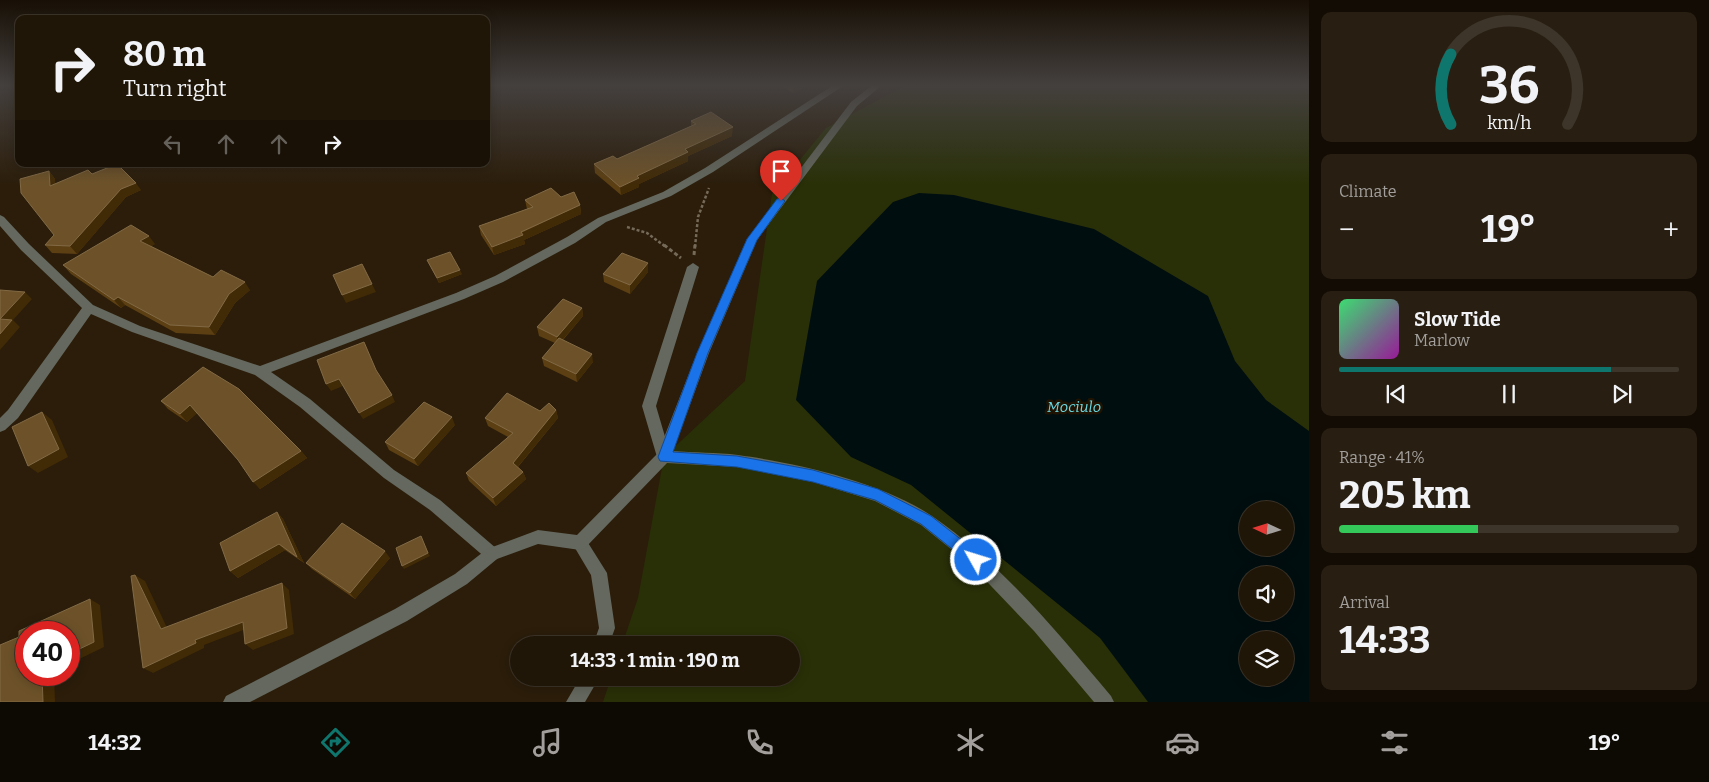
<!DOCTYPE html>
<html lang="en">
<head>
<meta charset="utf-8">
<style>
	body { margin:0; font-family:Bitter,serif; background:#281f12; color:#f1f3f6; height:100vh; display:flex; flex-direction:column; font-size:19px; white-space:nowrap }
	* { box-sizing:border-box; margin:0 }
	p { font-size:16px; color:#a29f9c }
	.icon { flex:none; width:28px; height:28px; fill:none; stroke:currentColor; stroke-width:2; stroke-linecap:round; stroke-linejoin:round }
	.map { position:relative; flex:1; overflow:hidden }
	.details { display:flex; flex-direction:column; gap:12px; padding:12px; background:#120c04; width:400px }
	.details>* { flex:none }
	.banner { position:absolute; left:15px; top:15px; width:475px; height:152px; border-radius:10px; box-shadow:0 2px 12px #0003,0 0 0 1px #3d3529; background:#201608; color:#f1f3f6; overflow:hidden }
	.needle { width:32px; rotate:274deg }
	.fabs { position:absolute; left:1239px; top:501px; display:grid; gap:10px }
	.fabs a { display:grid; place-items:center; width:55px; height:55px; border-radius:50%; background:#201608; box-shadow:0 2px 12px #0003,0 0 0 1px #3d3529; font-size:25px }
	.speed { position:absolute; left:15px; top:621px; display:flex; gap:10px; font-size:25px; font-weight:700; text-align:center }
	.speed>* { display:grid; place-content:center; width:65px; height:65px; border-radius:50%; background:#201608; box-shadow:0 2px 12px #0003,0 0 0 1px #3d3529; line-height:1 }
	.speed .limit { border:8px solid #d22; background:#fff; color:#111 }
	.pin { position:absolute; display:grid; place-items:center; width:42px; height:42px; color:#fff; margin:-51px -21px; border-radius:50% 50% 50% 0; rotate:-45deg; box-shadow:0 0 5px #0007 }
	.pin .icon { rotate:45deg }
	.me { position:absolute; width:55px; margin:-28px; rotate:309deg; stroke-linejoin:round; filter:drop-shadow(0 0 4px #0008) }
	.turn { display:flex; align-items:center; gap:18px; height:105px; padding:0 25px; font-size:22px }
	.turn .icon { width:65px; height:65px; stroke-width:2.5 }
	.turn b { display:block; font-size:35px; line-height:42px }
	.lanes { display:flex; align-items:center; height:48px; padding:0 25px; background:#0003; justify-content:center; gap:25px; direction:ltr }
	.lanes .off { opacity:.35 }
	.big { font-size:38px; font-weight:700; line-height:1.1 }
	.details .card { flex:1; display:flex; flex-direction:column; justify-content:center; gap:8px; min-width:0; padding:0 18px; border-radius:10px; background:#281f12 }
	.details .dial { align-items:center; gap:0 }
	.dial svg { height:130px; overflow:visible; fill:none; stroke:#3d3529; stroke-width:7; stroke-linecap:round; text-anchor:middle }
	.dial text { fill:#f1f3f6; stroke:none }
	.song { display:flex; align-items:center; gap:15px }
	.cover { width:60px; height:60px; border-radius:8px; background:linear-gradient(135deg,hsl(140 70% 55%),hsl(300 70% 35%)) }
	.played { height:5px; border-radius:2px; background:linear-gradient(90deg,#0f766e 80%,#3d3529 80%) }
	.keys { display:flex; justify-content:space-around; direction:ltr }
	.heat { display:flex; justify-content:space-between; align-items:center; font-size:28px; direction:ltr }
	.charge { height:8px; border-radius:4px; background:linear-gradient(90deg,#34c759 41%,#3d3529 0) }
	.trip { position:absolute; left:510px; top:636px; width:290px; height:50px; border-radius:25px; background:#201608; box-shadow:0 2px 12px #0003,0 0 0 1px #3d3529; font-weight:700; line-height:50px; text-align:center }
	.tab-bar { display:flex; height:80px; justify-content:space-around; align-items:center; background:#0d0903; color:#a29f9c }
	.tab-bar .icon { width:35px; height:35px }
	.tab-bar .on { color:#0f766e }
	.tab-bar b { font-size:22px; color:#f1f3f6 }
	main { display:flex; flex:1; min-height:0 }
	.map>svg:first-child { display:block }
	.green { fill:#293007; fill-rule:evenodd }
	.water { fill:#000e10; fill-rule:evenodd }
	.lines { fill:none; stroke-linecap:round; stroke-linejoin:round }
	.path-far1 { stroke:#756958; stroke-width:2.5; stroke-dasharray:3 2; stroke-linecap:butt }
	.path { stroke:#756958; stroke-width:3; stroke-dasharray:4 2.5; stroke-linecap:butt }
	.minor { fill:#64685e; fill-rule:evenodd }
	.tertiary { fill:#64685e; fill-rule:evenodd }
	.wall { fill:#5c3f13 }
	.shaded-wall { fill:#412a06 }
	.building { fill:#6d5229; stroke:#826a46 }
	.route { fill:#1a73e8; stroke:#114b97 }
	.labels { text-anchor:middle; dominant-baseline:central; stroke-width:5; stroke-linejoin:round; paint-order:stroke }
	.water-label { font-size:15px; font-style:italic; fill:#69d7e1; stroke:#211302 }
</style>
</head>
<body>
<main>
<div class="map">
<svg width="1309" height="702" viewBox="0 0 1309 702">
	<rect width="100%" height="100%" fill="#2b1d0a"/>
	<!-- green -->
	<path class="green" d="M905,86H1309V702H603L611,678H791V645H622L638,598L664,457L745,381L772,194L826,128ZM1248,510H1285V548H1248ZM1248,575H1285V612H1248ZM1248,640H1285V678H1248Z"/>
	<!-- water -->
	<path class="water" d="M919,193L954,195L1094,229L1208,296L1235,361L1266,400L1309,431V702H1148L1100,638L911,485L851,457L796,400L817,281L893,202ZM1248,510H1285V548H1248ZM1248,575H1285V612H1248ZM1248,640H1285V678H1248Z"/>
	<g class="lines">
		<!-- path-far1 -->
		<path class="path-far1" d="M627,227L647,233L666,247
			M695,247L698,217L709,188"/>
		<!-- path -->
		<path class="path" d="M664,245L681,258
			M694,255L695,245"/>
		<!-- minor -->
		<path class="minor" d="M832,86H843L713,172L671,196L606,222L575,243L503,282L464,299L271,372L310,399L394,470L440,500L497,549L500,554L497,559L492,561L487,559L430,510L384,478L300,407L255,375L132,332L91,314L18,418L5,430L0,432V418L8,410L82,308L21,250L0,226V215L4,217L29,244L93,305L140,326L260,366L456,293L495,276L567,237L598,218L663,192L705,168Z
			M693,263L699,267L656,406L671,457L669,461L664,463L659,461L657,457L642,406L687,267Z
			M580,536L585,538L607,573L615,628L609,645H593L599,628L591,575L572,543L575,538Z
			M580,678H599L585,702H566Z"/>
		<!-- tertiary -->
		<path class="tertiary" d="M871,86H881L857,106L757,240L709,353L673,451C694,453 716,452 738,455C797,463 882,482 932,516C1002,564 1057,632 1111,696L1114,702H1094L1034,631L971,565L921,525L875,501L813,482L737,467L667,463L585,548L580,550L538,544L497,559L467,584L407,621L250,702H223L226,696L395,609L455,574L487,549L538,530L577,535L658,453L697,353L747,239L851,102Z"/>
	</g>
	<!-- wall -->
	<path class="wall" d="M781,86H808L793,93Z
		M691,121L732,136L688,156V161L639,184V187L621,195L595,173L594,164L617,159L691,126Z
		M49,171L55,179V184L92,174L141,190L126,197L77,254L52,253L45,245L54,235Z
		M561,197L580,205L581,214L524,240L525,244L494,255L481,235L479,226L527,209L525,200Z
		M155,244L151,246L213,277L250,290L235,303L215,335L176,333L125,305L121,308L71,274L63,265Z
		M427,260L462,274L439,283L429,264Z
		M648,263V272L630,294L604,282L603,274Z
		M582,308L583,316L563,340L593,362L577,382L544,366L542,358L555,343L539,336L537,327Z
		M203,367L301,451L307,458L260,489L238,460L197,413L187,422L168,409L161,401Z
		M556,410L558,418L518,467L523,472L526,479L496,506L469,481L466,473L508,437L488,426L485,418L540,411Z
		M455,425L418,466L389,450L385,442Z
		M277,512L283,519L304,563L285,550L238,578L230,571Z
		M390,558L355,599L312,569L306,563Z"/>
	<!-- shaded-wall -->
	<path class="shaded-wall" d="M794,86H808L793,93Z
		M733,127L732,136L688,156V161L639,184V187L621,195L620,187L637,176L685,149Z
		M49,171L55,179L56,194L50,186Z
		M136,183L141,190L126,197L77,254L70,246L121,189Z
		M580,205L581,214L524,240L525,244L494,255L492,247Z
		M149,236L155,244L146,249L140,241Z
		M648,263V272L630,294V285Z
		M460,270L462,274L439,283L437,278Z
		M245,282L250,290L235,303L215,335L209,327L229,294Z
		M372,284L376,292L346,303L342,295Z
		M25,292L32,299L13,320L20,327L0,350V319Z
		M118,297L125,305L121,308L114,300Z
		M582,308L583,316L558,345L557,337Z
		M592,354L593,362L577,382L576,374Z
		M339,379L343,386L331,391L326,384Z
		M392,395L395,402L363,419L359,413Z
		M190,405L197,413L187,422L180,414Z
		M556,410L558,418L515,470L513,463Z
		M42,412L52,420L68,457L38,473L28,466Z
		M452,417L455,425L418,466L414,459Z
		M301,451L307,458L260,489L253,482Z
		M523,472L526,479L496,506L493,498Z
		M277,512L283,519L304,563L297,557Z
		M421,536L430,556L404,569L402,566Z
		M279,544L285,550L238,578L230,571Z
		M385,551L390,558L355,599L350,593Z
		M135,575L145,581L170,634L161,629Z
		M282,583L289,590L294,634L253,650L245,644Z
		M90,599L100,605L104,647L69,664V654Z
		M243,622L251,627L204,645V648L153,673L143,668L195,640Z
		M42,675H54L55,702H43Z"/>
	<!-- building -->
	<path class="building" d="M711,112L733,127L685,149L688,152L637,176L639,178L620,187L594,164L613,156L617,159L696,124L691,121Z
		M117,164L136,183L121,189L70,246L45,245L54,235L21,193L20,179L49,171L50,186L88,170L92,174Z
		M551,188L561,197L574,192L580,205L521,232L523,235L492,247L479,226L533,207L525,200Z
		M131,225L149,236L140,241L213,277L221,270L245,282L229,294L209,327L170,325L118,297L114,300L63,265Z
		M450,252L460,270L437,278L427,260Z
		M622,253L648,263L630,285L603,274Z
		M362,264L372,284L342,295L333,275Z
		M0,290L25,292L0,319Z
		M563,299L582,308L557,337L537,327Z
		M0,319L12,320L0,334Z
		M559,338L592,354L576,374L542,358Z
		M364,342L376,370L392,395L359,413L339,379L326,384L317,360Z
		M203,367L239,389L301,451L253,482L238,460L190,405L180,414L161,401Z
		M507,393L540,411L549,403L556,410L513,463L523,472L493,498L466,473L513,433L485,418Z
		M424,402L452,417L414,459L385,442Z
		M42,412L59,449L28,466L12,427Z
		M277,512L297,557L279,544L230,571L220,543Z
		M342,523L385,551L350,593L306,563Z
		M421,536L428,553L402,566L396,548Z
		M135,575L161,629L282,583L287,628L245,644L243,622L195,640L196,643L143,668L131,576Z
		M90,599L94,642L69,654V632H26V675H42L43,702H0V645L19,637V631Z"/>
	<!-- sky -->
	<linearGradient id="sky" x2="0" y2="1"><stop stop-color="#181006"/><stop offset="0.46" stop-color="#44403e"/><stop offset="1" stop-color="#44403e" stop-opacity="0"/></linearGradient>
	<rect width="1309" height="185" fill="url(#sky)"/>
	<!-- route -->
	<path class="route" d="M781,198L785,201L757,240L708,353L673,452L737,456L813,470L878,489L931,516L981,555L983,560L981,564L976,566L971,564L921,524L875,500L813,482L737,467L660,461L658,457L697,353L747,239L777,199Z"/>
	<g class="labels">
		<!-- water labels -->
		<g class="water-label">
			<text x="1074" y="407">Mociulo</text>
		</g>
	</g>
</svg>
<div class="fabs">
<a><svg class="needle" viewBox="-14 -14 28 28"><path d="M0-13l5 13h-10z" fill="#e53935"/><path d="M0 13l5-13h-10z" fill="#a29f9c"/></svg></a>
<a><svg class="icon" aria-label="sound" viewBox="0 0 24 24"><path d="M4 9h4l5-4v14l-5-4H4zM17 9q2 3 0 6"/></svg></a>
<a><svg class="icon" aria-label="layers" viewBox="0 0 24 24"><path d="M12 4l9 5-9 5-9-5zM3 14l9 5 9-5"/></svg></a>
</div>
<div class="speed"><div class="limit">40</div></div>
<div class="pin" style="left:781px;top:201px;background:#d93025"><svg class="icon" aria-label="arrive" viewBox="0 0 24 24"><path d="M6 21V4h12l-3 4 3 4H6"/></svg></div>
<svg class="me" style="left:976px;top:560px" viewBox="-20 -20 40 40"><circle r="17" fill="#1a73e8" stroke="#fff" stroke-width="3"/><path d="M0-11L8 9 0 5-8 9z" fill="#fff"/></svg>
<div class="trip">14:33 · 1 min · 190 m</div>
<div class="banner">
<div class="turn"><svg class="icon" aria-label="right" viewBox="0 0 24 24"><path d="M7 20v-9h11M14 6l5 5-5 5"/></svg><div><b>80 m</b>Turn right</div></div>
<div class="lanes"><svg class="icon off" aria-label="left" viewBox="0 0 24 24"><path d="M17 20v-9H6M10 6l-5 5 5 5"/></svg><svg class="icon off" aria-label="ahead" viewBox="0 0 24 24"><path d="M12 20V5M6 11l6-6 6 6"/></svg><svg class="icon off" aria-label="ahead" viewBox="0 0 24 24"><path d="M12 20V5M6 11l6-6 6 6"/></svg><svg class="icon" aria-label="right" viewBox="0 0 24 24"><path d="M7 20v-9h11M14 6l5 5-5 5"/></svg></div>
</div>
</div>
<section class="details">
<div class="card dial"><svg viewBox="0 0 100 80">
<path d="M14 69A42 42 0 1 1 86 69"/>
<path d="M14 69A42 42 0 0 1 14 26" stroke="#0f766e"/>
<text x="50" y="56" font-size="32" font-weight="700">36</text>
<text x="50" y="72" font-size="11">km/h</text>
</svg></div>
<div class="card"><p>Climate</p>
<div class="heat"><a>−</a><b class="big">19°</b><a>+</a></div>
</div>
<div class="card">
<div class="song"><i class="cover"></i><div><b>Slow Tide</b><p>Marlow</p></div></div>
<div class="played"></div>
<div class="keys"><svg class="icon" aria-label="previous" viewBox="0 0 24 24"><path d="M18 5L8 12l10 7zM5 5v14"/></svg><svg class="icon" aria-label="pause" viewBox="0 0 24 24"><path d="M8 5v14M16 5v14"/></svg><svg class="icon" aria-label="next" viewBox="0 0 24 24"><path d="M6 5l10 7-10 7zM19 5v14"/></svg></div>
</div>
<div class="card"><p>Range · 41%</p><b class="big">205 km</b><div class="charge"></div></div>
<div class="card"><p>Arrival</p><b class="big">14:33</b></div>
</section>
</main>
<nav class="tab-bar">
<b>14:32</b>
<svg class="icon on" aria-label="directions" viewBox="0 0 24 24"><path d="M12 3l9 9-9 9-9-9zM9 14v-3h6M13 9l2 2-2 2"/></svg>
<svg class="icon" aria-label="music" viewBox="0 0 24 24"><path d="M9 18V5l10-2v13"/><circle cx="6" cy="18" r="3"/><circle cx="16" cy="16" r="3"/></svg>
<svg class="icon" aria-label="phone" viewBox="0 0 24 24"><path d="M5 4h4l2 5-3 2q2 4 5 5l2-3 5 2v4C11 20 4 13 5 4z"/></svg>
<svg class="icon" aria-label="climate" viewBox="0 0 24 24"><path d="M12 3v18M4 7l16 10M4 17L20 7"/></svg>
<svg class="icon" aria-label="car" viewBox="0 0 24 24"><path d="M5 17H2v-5l4-1 3-4h7l3 4 3 1v5h-3M9 17h6M6 11h13"/><circle cx="7" cy="17" r="2"/><circle cx="17" cy="17" r="2"/></svg>
<svg class="icon" aria-label="filters" viewBox="0 0 24 24"><path d="M4 7h16M4 17h16"/><circle cx="9" cy="7" r="2"/><circle cx="15" cy="17" r="2"/></svg>
<b>19°</b>
</nav>
</body>
</html>
